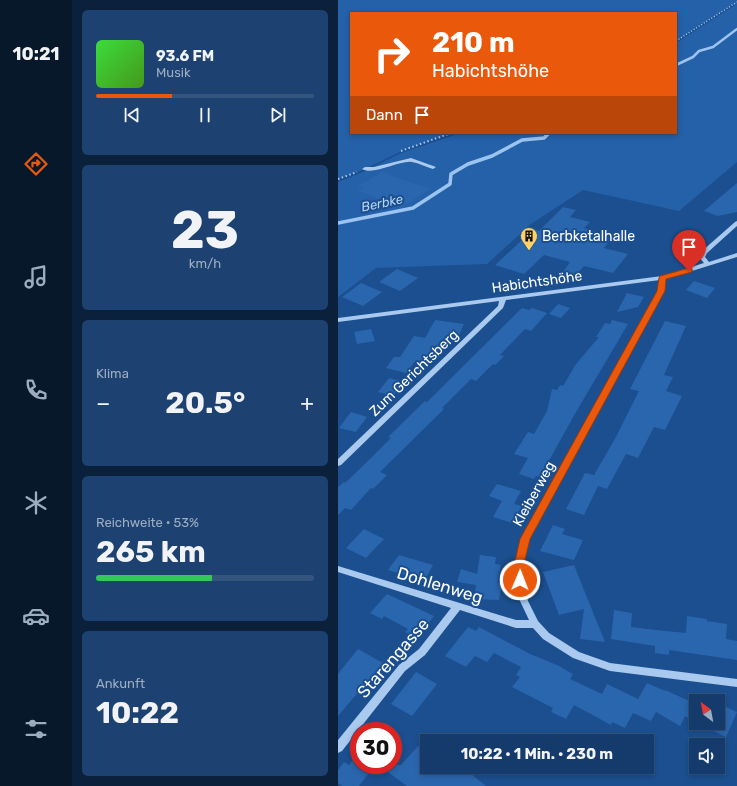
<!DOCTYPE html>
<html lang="de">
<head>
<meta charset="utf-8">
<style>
	body { margin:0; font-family:Rubik,sans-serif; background:#1d4271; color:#f1f3f6; height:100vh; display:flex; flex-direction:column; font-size:15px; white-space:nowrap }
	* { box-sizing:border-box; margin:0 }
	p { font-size:13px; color:#9dadc1 }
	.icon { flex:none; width:22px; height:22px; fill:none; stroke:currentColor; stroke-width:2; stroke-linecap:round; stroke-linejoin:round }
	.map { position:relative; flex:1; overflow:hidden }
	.drawer { display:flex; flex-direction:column; gap:10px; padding:10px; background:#0b203b; width:266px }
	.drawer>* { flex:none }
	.top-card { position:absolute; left:12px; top:12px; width:327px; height:122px; border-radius:0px; box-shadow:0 2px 6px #0003,0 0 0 1px #33557e; background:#ea580c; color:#fff; overflow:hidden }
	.needle { width:26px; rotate:328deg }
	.fabs { position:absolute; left:351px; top:694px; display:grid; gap:8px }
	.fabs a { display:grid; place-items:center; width:36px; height:36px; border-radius:0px; background:#143b6b; box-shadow:0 2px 6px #0003,0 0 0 1px #33557e; font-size:20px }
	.speed { position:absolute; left:12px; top:722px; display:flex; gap:8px; font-size:20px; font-weight:700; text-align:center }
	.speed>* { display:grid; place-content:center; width:52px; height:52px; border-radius:50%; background:#143b6b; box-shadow:0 2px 6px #0003,0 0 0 1px #33557e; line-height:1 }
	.speed .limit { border:6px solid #d22; background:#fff; color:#111 }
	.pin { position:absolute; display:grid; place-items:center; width:34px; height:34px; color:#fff; margin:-41px -17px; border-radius:50% 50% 50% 0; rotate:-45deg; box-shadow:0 0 4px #0007 }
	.pin .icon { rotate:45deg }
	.me { position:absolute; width:44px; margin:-22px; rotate:1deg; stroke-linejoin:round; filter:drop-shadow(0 0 3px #0008) }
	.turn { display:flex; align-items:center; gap:14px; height:84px; padding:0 16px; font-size:18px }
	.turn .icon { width:52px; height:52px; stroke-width:2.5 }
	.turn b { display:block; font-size:28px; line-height:34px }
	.then { display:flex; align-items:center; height:38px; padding:0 16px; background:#0003; gap:8px; font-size:15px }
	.big { font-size:30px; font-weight:700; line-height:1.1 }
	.drawer .widget { flex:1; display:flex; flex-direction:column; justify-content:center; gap:6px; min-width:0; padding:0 14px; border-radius:6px; background:#1d4271 }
	.drawer .dial { align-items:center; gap:0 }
	.dial b { font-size:52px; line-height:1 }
	.song { display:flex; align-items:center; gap:12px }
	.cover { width:48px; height:48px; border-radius:6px; background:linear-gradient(135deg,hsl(120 70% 55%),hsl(100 70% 35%)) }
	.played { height:4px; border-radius:2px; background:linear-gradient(90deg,#ea580c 35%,#33557e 35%) }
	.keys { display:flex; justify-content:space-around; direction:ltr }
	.heat { display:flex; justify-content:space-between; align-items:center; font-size:22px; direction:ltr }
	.charge { height:6px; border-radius:3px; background:linear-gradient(90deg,#34c759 53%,#33557e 0) }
	.trip { position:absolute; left:82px; top:734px; width:234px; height:40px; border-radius:0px; background:#143b6b; box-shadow:0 2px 6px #0003,0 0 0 1px #33557e; font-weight:700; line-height:40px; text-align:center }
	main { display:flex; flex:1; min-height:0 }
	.tab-bar { display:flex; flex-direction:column; width:72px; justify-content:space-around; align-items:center; background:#08182b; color:#9dadc1 }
	.tab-bar .icon { width:28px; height:28px }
	.tab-bar .selected { color:#ea580c }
	.tab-bar b { font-size:18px; color:#f1f3f6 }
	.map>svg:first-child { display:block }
	.green { fill:#2461a8 }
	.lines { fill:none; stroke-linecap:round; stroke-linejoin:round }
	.stream-far1 { stroke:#9cc4f0; stroke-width:2.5 }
	.stream { stroke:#9cc4f0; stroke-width:3.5 }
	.building { fill:#2a66ad }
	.path-far1 { stroke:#a9c9ee; stroke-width:1.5; stroke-dasharray:1 2; stroke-linecap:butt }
	.path { stroke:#a9c9ee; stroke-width:2; stroke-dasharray:1.5 2.5; stroke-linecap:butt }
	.minor { fill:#a9c9ee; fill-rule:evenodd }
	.route { fill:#ea580c; stroke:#983908 }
	.labels { text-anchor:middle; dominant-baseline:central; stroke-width:4; stroke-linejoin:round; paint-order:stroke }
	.far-water-label { font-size:13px; font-style:italic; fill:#b5d3f5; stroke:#1b4f8f }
	.poi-label { font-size:14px; fill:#fff; stroke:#1b4f8f; text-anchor:start }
	.street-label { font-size:14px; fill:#fff; stroke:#1b4f8f }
	.near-street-label { font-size:17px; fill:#fff; stroke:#1b4f8f }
</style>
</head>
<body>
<main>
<nav class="tab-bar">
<b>10:21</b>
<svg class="icon selected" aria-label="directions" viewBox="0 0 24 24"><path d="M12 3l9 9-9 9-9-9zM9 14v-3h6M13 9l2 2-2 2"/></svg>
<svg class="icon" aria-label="music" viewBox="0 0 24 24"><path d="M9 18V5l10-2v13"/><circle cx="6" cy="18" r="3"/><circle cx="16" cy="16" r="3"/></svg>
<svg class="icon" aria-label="phone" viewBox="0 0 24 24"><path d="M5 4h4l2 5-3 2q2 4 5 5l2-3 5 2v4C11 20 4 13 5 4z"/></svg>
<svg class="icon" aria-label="climate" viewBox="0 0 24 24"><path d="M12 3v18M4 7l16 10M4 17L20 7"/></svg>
<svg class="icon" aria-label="car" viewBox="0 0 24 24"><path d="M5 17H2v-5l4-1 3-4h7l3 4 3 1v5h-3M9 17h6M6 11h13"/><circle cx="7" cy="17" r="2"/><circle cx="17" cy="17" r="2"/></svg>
<svg class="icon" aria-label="filters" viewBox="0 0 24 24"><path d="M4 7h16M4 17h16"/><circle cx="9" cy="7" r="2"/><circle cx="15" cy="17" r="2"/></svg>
</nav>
<section class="drawer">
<div class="widget">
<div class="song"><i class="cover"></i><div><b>93.6 FM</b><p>Musik</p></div></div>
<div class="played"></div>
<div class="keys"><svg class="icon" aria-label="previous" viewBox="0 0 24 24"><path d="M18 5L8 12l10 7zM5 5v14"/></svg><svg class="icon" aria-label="pause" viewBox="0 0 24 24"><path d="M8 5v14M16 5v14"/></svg><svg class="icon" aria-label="next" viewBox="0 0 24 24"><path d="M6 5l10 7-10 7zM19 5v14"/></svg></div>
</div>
<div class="widget dial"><b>23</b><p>km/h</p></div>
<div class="widget"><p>Klima</p>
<div class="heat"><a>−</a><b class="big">20.5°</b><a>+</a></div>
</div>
<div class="widget"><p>Reichweite · 53%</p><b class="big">265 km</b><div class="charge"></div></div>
<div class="widget"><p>Ankunft</p><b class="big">10:22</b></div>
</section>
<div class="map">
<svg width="399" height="786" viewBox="0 0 399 786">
	<rect width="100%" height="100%" fill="#1b4f8f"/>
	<!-- green -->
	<path class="green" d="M0,0H399V162L341,211L245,190L193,224L149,264L38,268L0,297V182L25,172L63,153L123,133H338V43L397,5L396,4L338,41V13H13V133H113L64,151L27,169L0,179Z"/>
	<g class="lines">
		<!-- stream-far1 -->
		<path class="stream-far1" d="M338,65L355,57L361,51L375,47L399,29"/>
		<!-- stream -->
		<path class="stream" d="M0,223L75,208L112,184L113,174L130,164L154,156L184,140L206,138L211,133"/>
	</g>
	<!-- building -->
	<path class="building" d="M44,172L54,176L92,189L63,208L20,191L25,188L20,186Z
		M399,183V212L380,216L366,211Z
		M225,207L238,210L232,217L252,222L246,228L274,237L266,248L290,254L275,273L246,266L235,279L222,276L232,262L206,255L186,274L157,265L196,229L201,231Z
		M59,269L80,278L62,291L41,282Z
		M356,281L377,288L369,298L348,290Z
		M23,283L44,292L25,306L4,297Z
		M289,293L306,297L300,307L279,312Z
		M220,304L232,308L223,318L211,314Z
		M184,308L191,310L194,308L209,313L193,331L187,329L162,355L166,356L157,365L155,364L138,381L133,379L104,408L106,409L42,472L49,475L35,489L33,488L13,510L7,508L0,515V487L6,482L7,483L31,460L53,438L50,437L87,401L89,402Z
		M97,320L126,324L120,337L112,336L90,364L78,360L68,373L48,368L56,357H62L76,336L87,338Z
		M274,320L290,324L238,412L213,457L200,477L198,476L196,479L181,474L190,458L176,454L190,432L196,434L209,411L214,389L219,390L222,385L225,386L238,364L261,337H258L267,323L272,324Z
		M327,321L348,326L326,375L335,377L328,391L344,396L327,430L316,427L300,458L288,454L269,489L260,486L246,515L228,509L247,473L256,475L278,437L301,391L292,389Z
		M33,329L37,341L19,344L16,332Z
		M51,378L66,382L56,396L40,392Z
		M13,412L29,417L18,432L1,428Z
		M159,484L183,491L176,504L184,506L174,523L155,517L164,501L151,496Z
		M215,525L227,529L224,534L245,540L236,560L202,551Z
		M26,529L46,539L28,558L8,548Z
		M61,555L95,565L86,581L50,570Z
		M142,555L158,557L157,564L163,565L160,582L164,583L161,600L136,599L138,585L119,582L123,569L139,574Z
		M236,565L244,585L267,642L242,639L246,609L221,615L205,572Z
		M49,594L96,616L78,638L67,632L70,629L46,616L44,619L32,613Z
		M276,610L294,613L293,627L318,630L348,633L349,616L369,619V621L389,624L388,639L399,641V660L331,650V655L317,653V646L273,639Z
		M130,627L138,631L141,627L192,654L219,665L235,674L232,679L264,694L269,684L300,699L309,683L327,691V690L358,704V723L347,716L342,726L318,712L313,721L295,713L287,728L274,722L273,725L236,705L228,719L213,712L215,708L174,687L182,677L178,675L183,667L156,653L149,662L137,656L128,667L107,656Z
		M20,649L45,663L0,716V674Z
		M78,672L99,684L74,716L53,704Z
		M380,703L399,712L388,737L359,723H380Z
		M80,746L89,752V767H138L133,774L148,786H69L40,765H63Z
		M21,752V765H37L21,786H5L0,783V770L6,762L11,765Z"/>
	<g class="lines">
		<!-- path-far1 -->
		<path class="path-far1" d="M338,41L399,2"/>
		<!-- path -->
		<path class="path" d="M63,151L113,133
			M0,179L19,172"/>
		<!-- minor -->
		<path class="minor" d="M73,158L98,167L95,169C88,167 81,163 74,162C61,160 36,176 24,169L27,167H36Z
			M399,221V226L369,253L367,257L371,262L399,253V257L328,279L326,291L191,539L185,570L190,601L200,621L211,633L241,652L272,663L399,679V687L272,671L235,658L205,639L195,628H178L122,610L87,655L67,671L4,751L0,753V740L61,665L81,649L113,608L0,572V566L178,620H191L182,601L177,570L183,539L320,291L322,280L168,300L165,308L3,465L0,466V459L160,306L161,301L0,322V318L324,276L366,263L361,257L364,251L397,222Z"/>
	</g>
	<!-- route -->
	<path class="route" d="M351,268L354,269V272L328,279L327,291L192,539C190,549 186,559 186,570C186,575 188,578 186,583L182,584L178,583L175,570L182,539L319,291L321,278L322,276Z"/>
	<!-- icons -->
	<defs>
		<g id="building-pin" transform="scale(0.9)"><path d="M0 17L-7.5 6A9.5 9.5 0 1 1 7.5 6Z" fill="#ffd166" stroke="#1b4f8f"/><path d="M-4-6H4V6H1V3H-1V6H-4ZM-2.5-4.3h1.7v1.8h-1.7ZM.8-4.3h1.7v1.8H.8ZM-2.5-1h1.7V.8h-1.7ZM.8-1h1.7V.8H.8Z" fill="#111"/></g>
	</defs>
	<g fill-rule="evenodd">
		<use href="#building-pin" x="191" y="236"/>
	</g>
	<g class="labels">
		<!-- far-water labels -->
		<g class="far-water-label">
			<text transform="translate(44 203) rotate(-12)">Berbke</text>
		</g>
		<!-- poi labels -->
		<g class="poi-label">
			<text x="204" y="236">Berbketalhalle</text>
		</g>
		<!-- street labels -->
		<g class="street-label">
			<text transform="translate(199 282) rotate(-8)">Habichtshöhe</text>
			<text transform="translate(76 373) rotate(-44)">Zum Gerichtsberg</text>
			<text transform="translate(196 494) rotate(-61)">Kleiberweg</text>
		</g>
		<!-- near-street labels -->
		<g class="near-street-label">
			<text transform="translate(102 585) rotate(17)">Dohlenweg</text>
			<text transform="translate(55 658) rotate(-49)">Starengasse</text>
		</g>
	</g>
</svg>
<div class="fabs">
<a><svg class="needle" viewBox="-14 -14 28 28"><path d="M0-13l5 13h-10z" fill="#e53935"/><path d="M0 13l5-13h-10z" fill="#9dadc1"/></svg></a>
<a><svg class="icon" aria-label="sound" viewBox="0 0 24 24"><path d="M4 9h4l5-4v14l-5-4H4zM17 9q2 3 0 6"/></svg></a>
</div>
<div class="speed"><div class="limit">30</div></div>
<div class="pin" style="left:351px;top:271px;background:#d93025"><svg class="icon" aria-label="arrive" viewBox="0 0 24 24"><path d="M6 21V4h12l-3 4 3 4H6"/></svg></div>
<svg class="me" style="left:182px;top:580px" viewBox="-20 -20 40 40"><circle r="17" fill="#ea580c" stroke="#fff" stroke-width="3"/><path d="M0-11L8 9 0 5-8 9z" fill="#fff"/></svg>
<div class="trip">10:22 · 1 Min. · 230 m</div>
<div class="top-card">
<div class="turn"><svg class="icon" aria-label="right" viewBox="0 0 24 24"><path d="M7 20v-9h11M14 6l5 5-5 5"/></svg><div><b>210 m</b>Habichtshöhe</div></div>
<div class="then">Dann<svg class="icon" aria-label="arrive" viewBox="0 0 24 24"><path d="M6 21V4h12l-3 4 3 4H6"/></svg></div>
</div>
</div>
</main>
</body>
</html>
